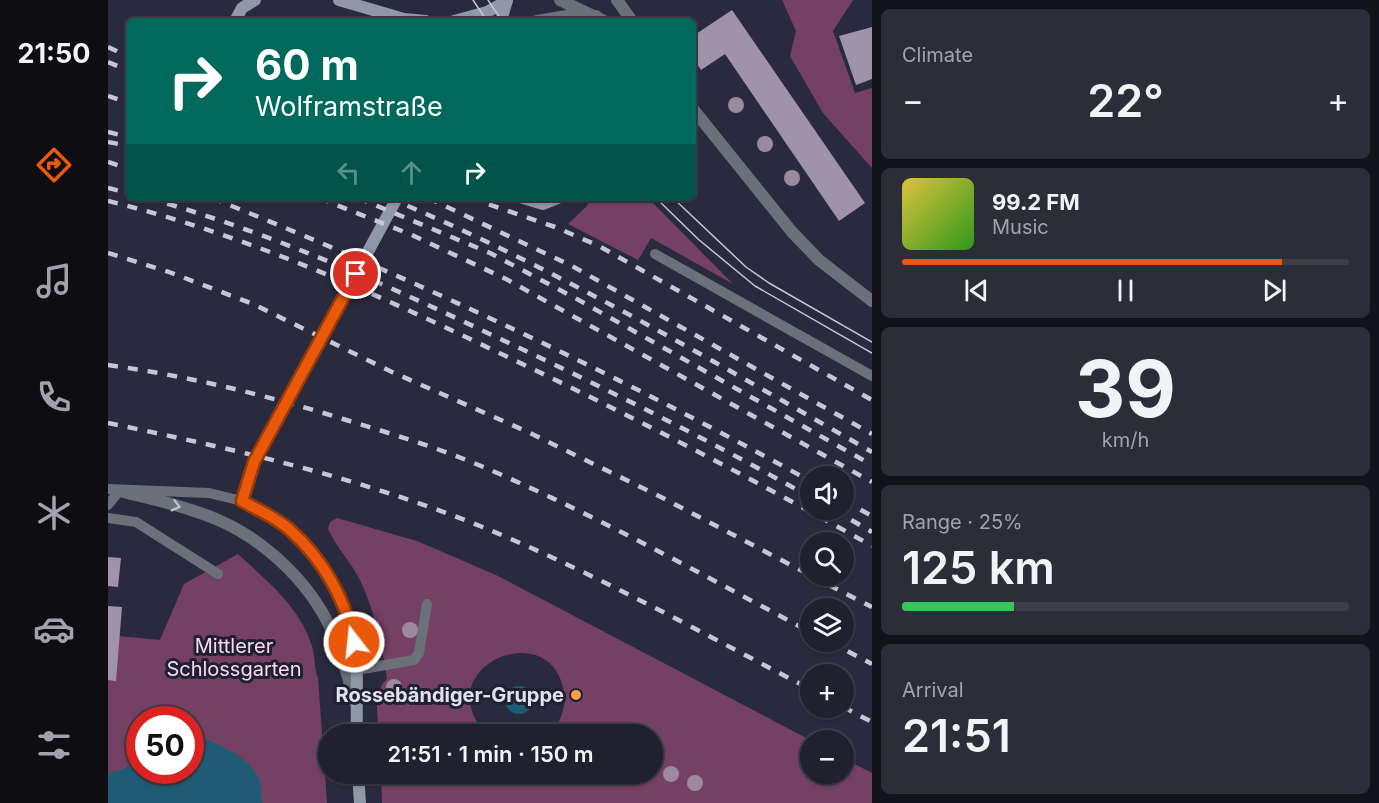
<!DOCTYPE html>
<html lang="en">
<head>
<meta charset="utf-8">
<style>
	body { margin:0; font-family:Inter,sans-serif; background:#2d2d3a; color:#f1f3f6; height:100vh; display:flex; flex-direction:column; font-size:22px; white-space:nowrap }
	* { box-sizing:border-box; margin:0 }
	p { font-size:20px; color:#a2a3aa }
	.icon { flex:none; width:33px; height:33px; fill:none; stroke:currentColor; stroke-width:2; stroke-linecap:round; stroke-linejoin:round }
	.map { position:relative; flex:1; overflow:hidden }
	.details { display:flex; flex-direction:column; gap:9px; padding:9px; background:#121219; width:507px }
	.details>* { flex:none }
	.banner { position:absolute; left:18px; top:18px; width:570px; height:183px; border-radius:9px; box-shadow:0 2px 4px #0004,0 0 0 2px #3d3e4a; background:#00695c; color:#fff; overflow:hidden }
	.buttons { position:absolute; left:692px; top:466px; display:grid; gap:12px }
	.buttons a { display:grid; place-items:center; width:54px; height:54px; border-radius:50%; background:#20202e; box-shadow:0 2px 4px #0004,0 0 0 2px #3d3e4a; font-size:30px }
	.speed { position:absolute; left:18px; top:706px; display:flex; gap:12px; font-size:30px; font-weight:700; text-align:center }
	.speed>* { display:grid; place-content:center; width:78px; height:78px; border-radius:50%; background:#20202e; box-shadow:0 2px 4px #0004,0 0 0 2px #3d3e4a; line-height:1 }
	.speed .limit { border:9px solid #d22; background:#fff; color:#111 }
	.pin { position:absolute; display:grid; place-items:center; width:51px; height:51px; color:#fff; margin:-26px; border:3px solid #fff; border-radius:50%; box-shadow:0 2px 6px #0007 }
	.me { position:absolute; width:66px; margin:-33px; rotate:344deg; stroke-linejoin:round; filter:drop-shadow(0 0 4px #0008) }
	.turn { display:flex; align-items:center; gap:21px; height:126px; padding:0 30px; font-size:27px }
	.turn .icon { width:78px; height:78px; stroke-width:2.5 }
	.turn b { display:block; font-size:42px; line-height:51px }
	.lanes { display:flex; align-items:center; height:57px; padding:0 30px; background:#0003; justify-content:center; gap:30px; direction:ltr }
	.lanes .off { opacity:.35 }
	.big { font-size:45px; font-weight:600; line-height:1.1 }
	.details .tile { flex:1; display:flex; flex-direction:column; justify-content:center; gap:9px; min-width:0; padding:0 21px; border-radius:9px; background:#2d2d3a }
	.details .dial { align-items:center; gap:0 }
	.dial b { font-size:78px; line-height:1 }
	.song { display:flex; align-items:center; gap:18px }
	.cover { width:72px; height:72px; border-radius:9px; background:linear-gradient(135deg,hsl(50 70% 55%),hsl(110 70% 35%)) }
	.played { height:6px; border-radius:3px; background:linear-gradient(90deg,#ea580c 85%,#3d3e4a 85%) }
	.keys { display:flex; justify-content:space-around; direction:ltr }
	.heat { display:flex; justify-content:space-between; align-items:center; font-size:33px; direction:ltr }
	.charge { height:9px; border-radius:4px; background:linear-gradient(90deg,#34c759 25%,#3d3e4a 0) }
	.trip { position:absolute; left:210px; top:724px; width:345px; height:60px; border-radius:30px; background:#20202e; box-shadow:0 2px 4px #0004,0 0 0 2px #3d3e4a; font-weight:600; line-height:60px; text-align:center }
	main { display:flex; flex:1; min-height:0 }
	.tab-bar { display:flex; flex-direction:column; width:108px; justify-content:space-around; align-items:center; background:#0d0d12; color:#a2a3aa }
	.tab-bar .icon { width:42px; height:42px }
	.tab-bar .current { color:#ea580c }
	.tab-bar b { font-size:27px; color:#f1f3f6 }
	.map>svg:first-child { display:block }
	.green { fill:#744164; fill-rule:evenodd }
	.water { fill:#1f5b74 }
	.building { fill:#a092a9 }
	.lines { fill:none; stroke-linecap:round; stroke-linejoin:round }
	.service { stroke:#6b717b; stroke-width:10 }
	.minor { stroke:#6b717b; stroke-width:12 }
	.tertiary { stroke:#6b717b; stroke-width:12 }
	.secondary { stroke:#8e98a7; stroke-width:12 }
	.tram { stroke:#c6c6d4; stroke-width:1.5 }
	.rail { stroke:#c6c6d4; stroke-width:4.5; stroke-dasharray:10 10; stroke-linecap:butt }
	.tree { fill:#9c899e }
	.oneway { stroke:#bec0cc }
	.route-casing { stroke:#983908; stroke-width:15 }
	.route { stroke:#ea580c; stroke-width:10 }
	.poi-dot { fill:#f8a14b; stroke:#202033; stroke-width:2 }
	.labels { text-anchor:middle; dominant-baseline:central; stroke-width:6; stroke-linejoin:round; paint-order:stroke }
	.park-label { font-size:20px; fill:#fad7ed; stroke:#202033 }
	.poi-label { font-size:20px; font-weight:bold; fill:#e2e2ef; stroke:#202033; text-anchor:end }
</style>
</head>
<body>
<main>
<nav class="tab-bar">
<b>21:50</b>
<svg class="icon current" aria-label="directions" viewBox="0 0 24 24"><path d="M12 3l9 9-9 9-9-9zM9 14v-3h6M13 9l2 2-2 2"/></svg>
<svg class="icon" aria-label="music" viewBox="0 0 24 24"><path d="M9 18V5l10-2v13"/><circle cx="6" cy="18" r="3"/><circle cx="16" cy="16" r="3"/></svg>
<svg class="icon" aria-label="phone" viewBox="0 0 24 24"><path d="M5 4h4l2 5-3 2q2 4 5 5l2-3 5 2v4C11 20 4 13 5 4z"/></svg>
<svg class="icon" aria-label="climate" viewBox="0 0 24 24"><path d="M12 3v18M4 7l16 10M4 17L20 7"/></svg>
<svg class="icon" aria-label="car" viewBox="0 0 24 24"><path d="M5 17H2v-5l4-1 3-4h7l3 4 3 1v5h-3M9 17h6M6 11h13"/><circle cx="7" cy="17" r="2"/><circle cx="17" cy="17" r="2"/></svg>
<svg class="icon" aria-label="filters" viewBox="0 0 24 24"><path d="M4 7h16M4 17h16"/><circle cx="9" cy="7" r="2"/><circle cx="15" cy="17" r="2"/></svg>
</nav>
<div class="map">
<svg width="764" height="803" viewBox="0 0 764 803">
	<rect width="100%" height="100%" fill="#2a2a3e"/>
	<!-- green -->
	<path class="green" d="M674,0H745L725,31L747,93L764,88V168L715,113L682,56L688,31Z
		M482,198H540L625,284L543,238L530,260L460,224L479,206Z
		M229,518L309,541L390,576L704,741L702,774H735V758L764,773V803H274L273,774H544V735H441C452,724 458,709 456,693C445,613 316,667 379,735H271C270,717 264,692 279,679C274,645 267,612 252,580C243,562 228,547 220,529L222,522Z
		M130,554C159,581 192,607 204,646C207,656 206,668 210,678L219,803H0V635L52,640L76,584ZM32,720H82V771H32Z"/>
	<!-- water -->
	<path class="water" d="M397 700a14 14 0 1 1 28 0a14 14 0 1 1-28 0Z
		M92,736C114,746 145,758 152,783C154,789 153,797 154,803H0V773L16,769L31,757L32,771H82L83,738Z"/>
	<!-- building -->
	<path class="building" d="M624,10L757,203L731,221L617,54L593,70L585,58V36Z
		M764,27V79L748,85L731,36Z
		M0,557L13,558L10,587L0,586Z
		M0,606L14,607L8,681L0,680Z"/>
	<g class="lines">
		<!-- service -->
		<path class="service" d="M547,254L764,376
			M0,489L101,493L134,501
			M0,505L11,491
			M0,518L28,522L110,574
			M249,670L306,660L311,653L319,604"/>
		<!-- minor -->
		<path class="minor" d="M11,491C44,499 77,506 108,519C160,541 208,588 228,641C236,661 241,682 247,702"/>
		<!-- tertiary -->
		<path class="tertiary" d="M452,0L496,21
			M509,0L524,21
			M429,21L459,16H488
			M585,109L684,232L711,260L764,301"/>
		<!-- secondary -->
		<path class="secondary" d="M231,0L296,19L318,21
			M127,21L134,8L147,0
			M346,21L379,12L399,1
			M393,21L399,0
			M415,198L435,204L450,198
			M249,735C248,709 250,683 248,657C244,609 218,560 182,530C168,518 150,510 134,501L146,462L289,198
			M250,774L252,803"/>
		<!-- tram -->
		<path class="tram" d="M365,0L379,21
			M380,0L394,21
			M548,198L590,239L647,286L764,353
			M565,198L638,267L661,283L764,342"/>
		<!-- rail -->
		<path class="rail" d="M0,47L21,57
			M0,62L21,71
			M0,96L21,103
			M0,132L21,137
			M0,142L21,146
			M0,162L21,169
			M0,188L21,193
			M40,198C160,232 273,282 386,336C493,386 599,439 702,497
			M104,198C309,280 509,374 702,481
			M211,198L304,235L398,279L764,482
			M250,198L382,253L467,298L764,465
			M281,198C449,268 606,362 764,452
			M320,198L464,266L764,434
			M362,198L447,227L491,246L764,400
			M0,201C135,234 260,290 385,350C514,411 640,476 764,546
			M0,253L61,272L145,304L284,372L420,432L551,496L702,575
			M0,365C80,376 158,395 235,419C281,433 328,447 373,466C486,514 593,574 702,632
			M0,423C127,449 252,478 372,526C485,572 594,633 702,689
			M735,500L764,516
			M726,510L764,532
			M703,576L764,607
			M722,642L764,664
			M735,707L764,722"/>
	</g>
	<!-- trees -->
	<g class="tree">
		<circle cx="628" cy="105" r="8"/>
		<circle cx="657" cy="144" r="8"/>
		<circle cx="684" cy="178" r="8"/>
		<circle cx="302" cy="630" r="8"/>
		<circle cx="286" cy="687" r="8"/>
		<circle cx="563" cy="774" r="8"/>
		<circle cx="587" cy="783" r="8"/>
	</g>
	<!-- one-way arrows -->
	<defs><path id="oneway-chevron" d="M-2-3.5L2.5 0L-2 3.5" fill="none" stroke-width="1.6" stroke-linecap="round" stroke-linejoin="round" transform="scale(1.5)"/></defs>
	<use class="oneway" href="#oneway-chevron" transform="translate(68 506) rotate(15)"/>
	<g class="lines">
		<!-- route casing -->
		<g class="route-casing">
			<path id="route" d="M246,642C238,600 215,559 182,530C169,518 150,510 134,501L146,462L248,274"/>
		</g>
		<!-- route -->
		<use href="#route" class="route"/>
	</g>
	<!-- markers -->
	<circle class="poi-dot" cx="468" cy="695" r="6"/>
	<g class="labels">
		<!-- park labels -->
		<g class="park-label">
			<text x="126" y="646">Mittlerer<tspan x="126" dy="23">Schlossgarten</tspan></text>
		</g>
		<!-- poi labels -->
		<g class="poi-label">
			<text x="456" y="695">Rossebändiger-Gruppe</text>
		</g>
	</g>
</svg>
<div class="buttons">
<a><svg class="icon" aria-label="sound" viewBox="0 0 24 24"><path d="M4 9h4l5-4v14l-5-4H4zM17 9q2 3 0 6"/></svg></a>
<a><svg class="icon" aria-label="search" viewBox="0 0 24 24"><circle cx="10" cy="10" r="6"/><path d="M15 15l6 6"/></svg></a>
<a><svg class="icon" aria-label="layers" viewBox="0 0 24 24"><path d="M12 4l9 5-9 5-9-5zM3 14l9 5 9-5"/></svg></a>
<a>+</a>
<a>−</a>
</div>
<div class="speed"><div class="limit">50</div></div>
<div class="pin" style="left:248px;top:274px;background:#d93025"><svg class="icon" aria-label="arrive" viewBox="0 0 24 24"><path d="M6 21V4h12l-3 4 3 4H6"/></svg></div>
<svg class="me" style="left:246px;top:642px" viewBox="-20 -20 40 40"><circle r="17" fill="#ea580c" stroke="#fff" stroke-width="3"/><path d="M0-11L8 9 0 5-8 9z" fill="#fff"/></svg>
<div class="trip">21:51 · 1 min · 150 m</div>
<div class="banner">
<div class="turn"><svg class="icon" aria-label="right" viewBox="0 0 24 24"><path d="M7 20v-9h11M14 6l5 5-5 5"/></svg><div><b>60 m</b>Wolframstraße</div></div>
<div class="lanes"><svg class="icon off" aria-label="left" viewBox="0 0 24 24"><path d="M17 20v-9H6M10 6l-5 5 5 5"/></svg><svg class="icon off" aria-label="ahead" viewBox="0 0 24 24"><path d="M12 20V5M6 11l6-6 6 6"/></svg><svg class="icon" aria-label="right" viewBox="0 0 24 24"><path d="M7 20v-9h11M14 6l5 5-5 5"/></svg></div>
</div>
</div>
<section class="details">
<div class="tile"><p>Climate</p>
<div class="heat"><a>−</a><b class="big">22°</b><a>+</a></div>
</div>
<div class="tile">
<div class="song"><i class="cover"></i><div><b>99.2 FM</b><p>Music</p></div></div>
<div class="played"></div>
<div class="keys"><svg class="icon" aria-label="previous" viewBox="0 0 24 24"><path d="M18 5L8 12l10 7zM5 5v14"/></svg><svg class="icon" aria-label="pause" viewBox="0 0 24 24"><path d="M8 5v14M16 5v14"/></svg><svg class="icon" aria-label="next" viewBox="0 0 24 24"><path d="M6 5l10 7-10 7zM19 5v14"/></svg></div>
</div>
<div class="tile dial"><b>39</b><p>km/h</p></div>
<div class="tile"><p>Range · 25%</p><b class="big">125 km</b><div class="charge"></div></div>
<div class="tile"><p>Arrival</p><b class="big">21:51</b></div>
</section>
</main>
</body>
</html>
